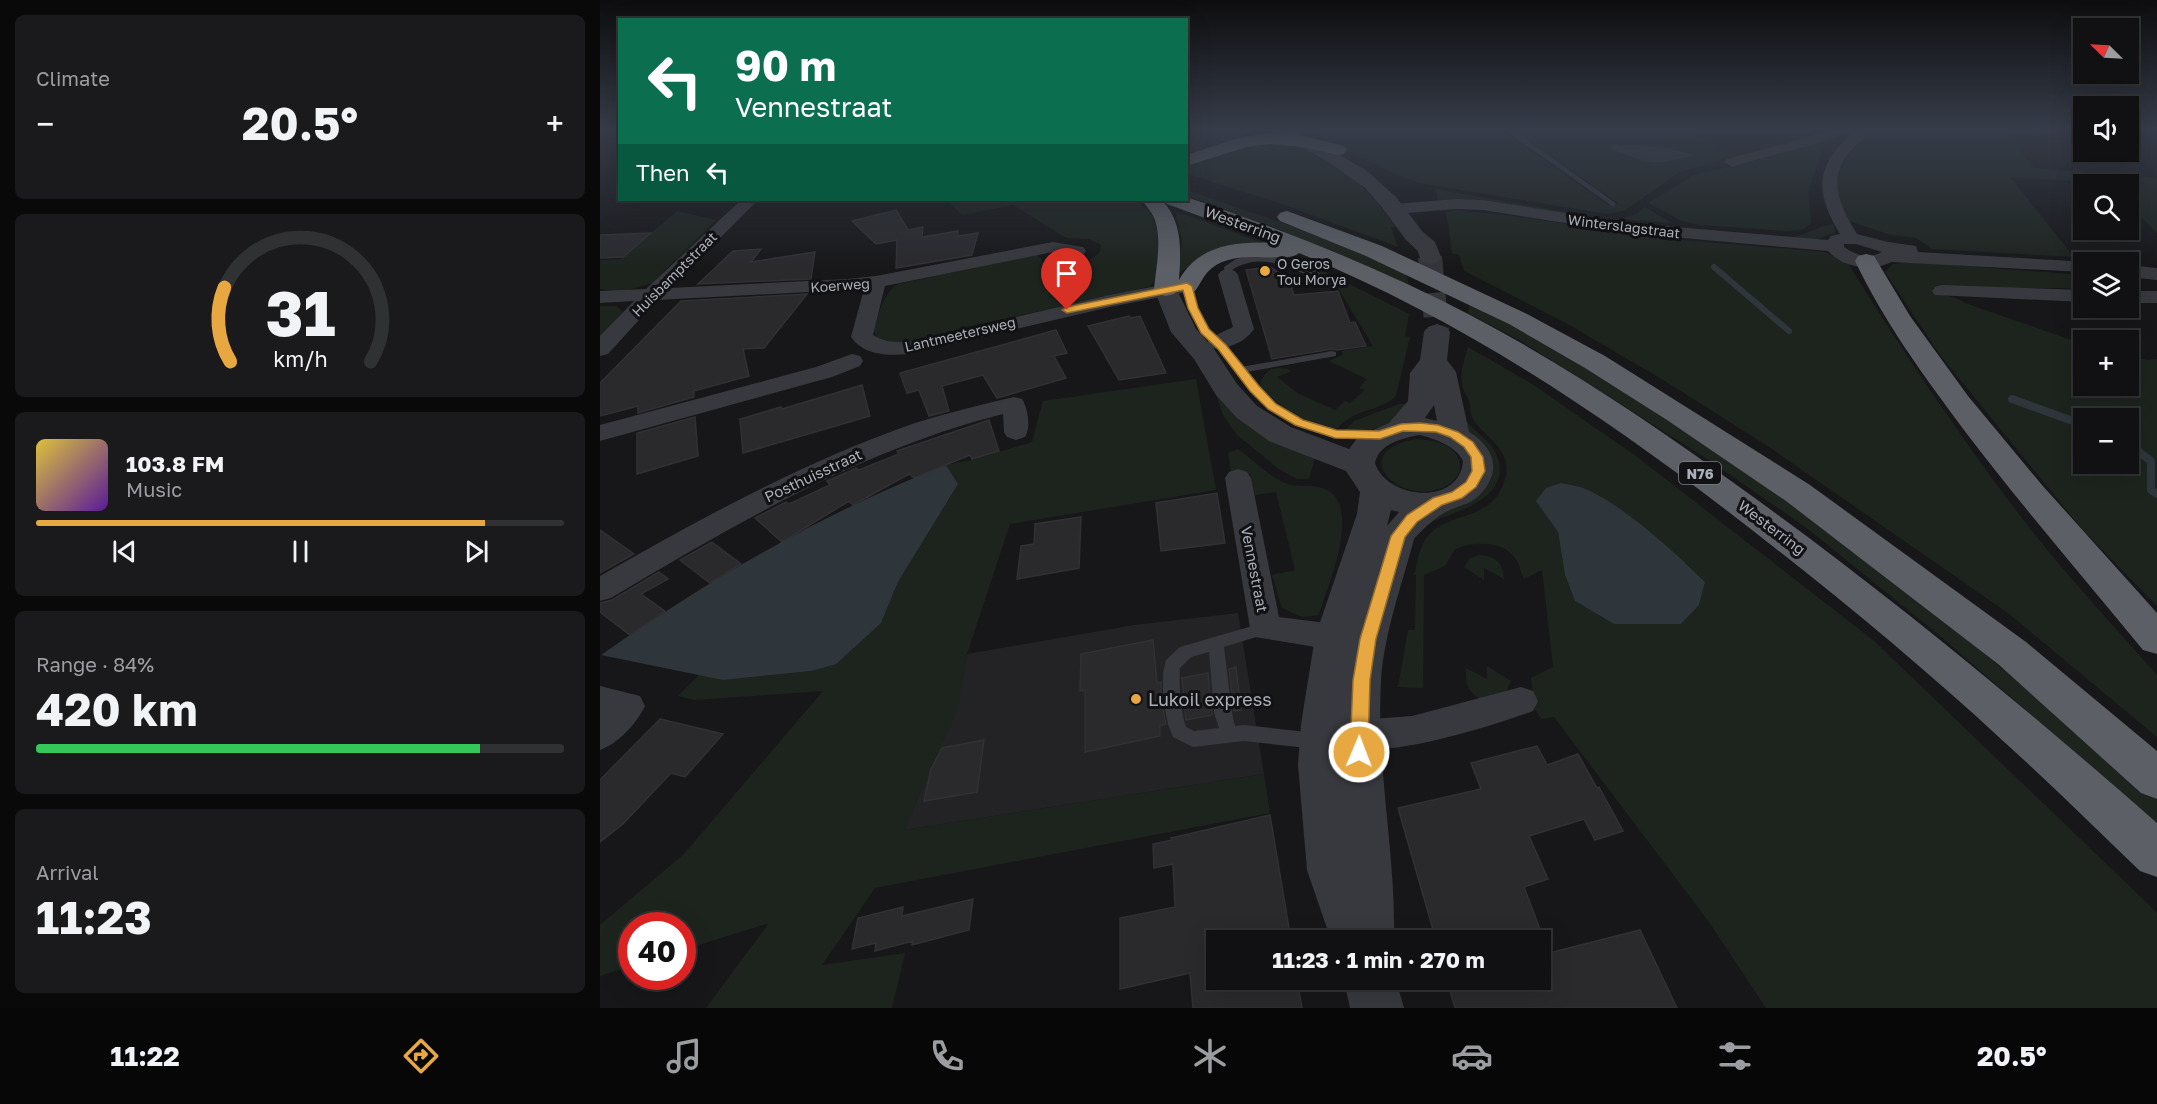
<!DOCTYPE html>
<html lang="en">
<head>
<meta charset="utf-8">
<style>
	body { margin:0; font-family:"Golos Text",sans-serif; background:#1a1a1c; color:#f1f3f6; height:100vh; display:flex; flex-direction:column; font-size:22px; white-space:nowrap }
	* { box-sizing:border-box; margin:0 }
	p { font-size:20px; color:#9c9da0 }
	.icon { flex:none; width:33px; height:33px; fill:none; stroke:currentColor; stroke-width:2; stroke-linecap:round; stroke-linejoin:round }
	.map { position:relative; flex:1; overflow:hidden }
	.sheet { display:flex; flex-direction:column; gap:15px; padding:15px; background:#09090a; width:600px }
	.sheet>* { flex:none }
	.hud { position:absolute; left:18px; top:18px; width:570px; height:183px; border-radius:0px; box-shadow:0 6px 24px #0002,0 0 0 2px #303133; background:#0b6e4f; color:#fff; overflow:hidden }
	.needle { width:39px; rotate:294deg }
	.fabs { position:absolute; left:1473px; top:18px; display:grid; gap:12px }
	.fabs a { display:grid; place-items:center; width:66px; height:66px; border-radius:0px; background:#111113; box-shadow:0 6px 24px #0002,0 0 0 2px #303133; font-size:30px }
	.speed { position:absolute; left:18px; top:912px; display:flex; gap:12px; font-size:30px; font-weight:700; text-align:center }
	.speed>* { display:grid; place-content:center; width:78px; height:78px; border-radius:50%; background:#111113; box-shadow:0 6px 24px #0002,0 0 0 2px #303133; line-height:1 }
	.speed .limit { border:9px solid #d22; background:#fff; color:#111 }
	.pin { position:absolute; display:grid; place-items:center; width:51px; height:51px; color:#fff; margin:-62px -26px; border-radius:50% 50% 50% 0; rotate:-45deg; box-shadow:0 0 6px #0007 }
	.pin .icon { rotate:45deg }
	.me { position:absolute; width:66px; margin:-33px; rotate:1deg; stroke-linejoin:round; filter:drop-shadow(0 0 4px #0008) }
	.turn { display:flex; align-items:center; gap:21px; height:126px; padding:0 18px; font-size:27px }
	.turn .icon { width:78px; height:78px; stroke-width:2.5 }
	.turn b { display:block; font-size:42px; line-height:51px }
	.then { display:flex; align-items:center; height:57px; padding:0 18px; background:#0003; gap:12px; font-size:22px }
	.big { font-size:45px; font-weight:700; line-height:1.1 }
	.sheet .widget { flex:1; display:flex; flex-direction:column; justify-content:center; gap:9px; min-width:0; padding:0 21px; border-radius:9px; background:#1a1a1c }
	.sheet .dial { align-items:center; gap:0 }
	.dial svg { height:156px; overflow:visible; fill:none; stroke:#303133; stroke-width:7; stroke-linecap:round; text-anchor:middle }
	.dial text { fill:#f1f3f6; stroke:none }
	.song { display:flex; align-items:center; gap:18px }
	.cover { width:72px; height:72px; border-radius:9px; background:linear-gradient(135deg,hsl(50 70% 55%),hsl(270 70% 35%)) }
	.played { height:6px; border-radius:3px; background:linear-gradient(90deg,#e7a841 85%,#303133 85%) }
	.keys { display:flex; justify-content:space-around; direction:ltr }
	.heat { display:flex; justify-content:space-between; align-items:center; font-size:33px; direction:ltr }
	.charge { height:9px; border-radius:4px; background:linear-gradient(90deg,#34c759 84%,#303133 0) }
	.trip { position:absolute; left:606px; top:930px; width:345px; height:60px; border-radius:0px; background:#111113; box-shadow:0 6px 24px #0002,0 0 0 2px #303133; font-weight:700; line-height:60px; text-align:center }
	.tabs { display:flex; height:96px; justify-content:space-around; align-items:center; background:#070708; color:#9c9da0 }
	.tabs .icon { width:42px; height:42px }
	.tabs .active { color:#e7a841 }
	.tabs b { font-size:27px; color:#f1f3f6 }
	main { display:flex; flex:1; min-height:0 }
	.map>svg:first-child { display:block }
	.built { fill:#232326 }
	.green { fill:#1d241e; fill-rule:evenodd }
	.water { fill:#2e363c }
	.lines { fill:none; stroke-linecap:round; stroke-linejoin:round }
	.stream-far2 { stroke:#2e363c; stroke-width:4.5 }
	.stream-far1 { stroke:#2e363c; stroke-width:6 }
	.stream { stroke:#2e363c; stroke-width:8 }
	.building { fill:#2a2a2d; stroke:#313135; stroke-width:1.5 }
	.tertiary-tunnel { stroke:#343539; stroke-width:24; stroke-dasharray:24 12; stroke-linecap:butt }
	.service { fill:#38393e; fill-rule:evenodd }
	.minor { fill:#38393e; fill-rule:evenodd }
	.tertiary { fill:#38393e; fill-rule:evenodd }
	.trunk { fill:#5c5f65; fill-rule:evenodd }
	.route { fill:#e7a841; stroke:#966d2a; stroke-width:1.5 }
	.poi-dot { fill:#e7a841; stroke:#121214; stroke-width:2 }
	.labels { text-anchor:middle; dominant-baseline:central; stroke-width:6; stroke-linejoin:round; paint-order:stroke }
	.far-street-label { font-size:14px; fill:#aaafb8; stroke:#121214 }
	.far-poi-label { font-size:14px; fill:#aaafb8; stroke:#121214; text-anchor:start }
	.shield { fill:#121214; stroke:#7c8087; stroke-width:1.5 }
	.shield-label { font-size:14px; font-weight:bold; fill:#aaafb8 }
	.street-label { font-size:15px; fill:#aaafb8; stroke:#121214 }
	.near-poi-label { font-size:18px; fill:#aaafb8; stroke:#121214; text-anchor:start }
</style>
</head>
<body>
<main>
<section class="sheet">
<div class="widget"><p>Climate</p>
<div class="heat"><a>−</a><b class="big">20.5°</b><a>+</a></div>
</div>
<div class="widget dial"><svg viewBox="0 0 100 80">
<path d="M14 69A42 42 0 1 1 86 69"/>
<path d="M14 69A42 42 0 0 1 11 31" stroke="#e7a841"/>
<text x="50" y="56" font-size="32" font-weight="700">31</text>
<text x="50" y="72" font-size="11">km/h</text>
</svg></div>
<div class="widget">
<div class="song"><i class="cover"></i><div><b>103.8 FM</b><p>Music</p></div></div>
<div class="played"></div>
<div class="keys"><svg class="icon" aria-label="previous" viewBox="0 0 24 24"><path d="M18 5L8 12l10 7zM5 5v14"/></svg><svg class="icon" aria-label="pause" viewBox="0 0 24 24"><path d="M8 5v14M16 5v14"/></svg><svg class="icon" aria-label="next" viewBox="0 0 24 24"><path d="M6 5l10 7-10 7zM19 5v14"/></svg></div>
</div>
<div class="widget"><p>Range · 84%</p><b class="big">420 km</b><div class="charge"></div></div>
<div class="widget"><p>Arrival</p><b class="big">11:23</b></div>
</section>
<div class="map">
<svg width="1557" height="1008" viewBox="0 0 1557 1008">
	<rect width="100%" height="100%" fill="#171719"/>
	<!-- built -->
	<path class="built" d="M638,613L664,774L304,830L358,706L367,654L534,625Z"/>
	<!-- green -->
	<path class="green" d="M589,128H649C637,147 607,152 587,158L586,135L591,134Z
		M708,128H899L1008,205L1018,203L911,128H1036L1053,134L1100,136L1134,156L1078,173L1024,211L1007,214L820,183L796,175Z
		M1276,128H1368L1373,133L1409,136L1434,168L1557,178V233L1529,205L1528,184L1410,177L1474,257L1332,249L1316,238L1291,235L1249,221C1244,211 1235,197 1236,186C1238,162 1259,143 1276,128Z
		M1235,135L1223,149L1208,191L1211,223L1204,229L1187,231L1098,225L1082,221L1048,203L1094,175L1157,160Z
		M691,142C737,166 767,181 795,227H791L798,247L679,203L587,174L586,165L658,143Z
		M835,189L1029,223L1194,237C1210,233 1220,225 1234,224L1235,232L1218,239H1196L1035,225L877,199L838,200Z
		M587,190L725,238L806,273L809,285L681,230L587,196Z
		M347,200L536,201C540,204 545,207 548,210C562,226 559,263 554,282L550,286L536,290L362,328L313,342L300,343L277,339L274,331C279,314 282,294 298,284L437,254L446,265C465,269 485,266 500,252L501,245L489,239L466,238L413,205L362,215Z
		M1045,207L1072,223L1019,219L1038,213Z
		M856,210L921,217L1046,237L1224,252L1241,259L1249,265C1302,350 1357,433 1418,513C1461,569 1510,622 1557,675V737L1408,613L1166,445L1060,378L966,323L864,271L859,255L852,253C849,239 850,225 845,212Z
		M77,211L116,220L52,283L21,292L0,289V260L21,259Z
		M575,211L660,242C633,246 599,255 579,274L582,240Z
		M1313,262L1483,275V288H1332C1341,297 1354,295 1365,303L1483,344L1484,386H1528L1529,356L1548,360L1557,359V606L1482,529L1340,355L1285,272L1293,264ZM1484,418H1528V464H1484Z
		M712,270H721L809,314L805,336L810,337L796,396C778,413 757,406 736,430C710,426 677,406 660,386C662,370 676,364 691,371L677,377L699,394L735,410L745,401L750,403L765,390L759,388L767,379L729,361L742,355V351L773,346L739,290V285Z
		M870,303L921,330L1064,415L1208,513L1379,649L1557,800V823L1340,636L1208,529L1112,462L921,341L868,313Z
		M0,306H17L23,312L0,338Z
		M868,347L932,384L1036,456L1273,640L1546,902L1557,913V1008H1166L1109,922L954,717L942,719L935,710L931,678L953,667L942,570L924,579C921,574 920,566 917,561C904,539 875,541 855,549L845,566L824,575L823,688L798,687L808,630H815L816,575H814C817,564 819,549 825,540C847,508 892,525 905,479C913,452 889,440 875,422C870,416 871,407 869,400C867,396 864,392 863,388C859,374 864,360 868,347ZM958,532L1086,563L1105,582L1099,605L1081,624H1014L975,601L965,575Z
		M596,379L616,490L410,524L367,654L359,706L304,830L664,774L670,813L275,888L222,965L305,953L292,1008H106L169,923L83,950L82,926H32L31,966L0,976V925L84,854L223,691L95,700L78,696L100,674L123,680L211,671L281,623L298,582L358,484L346,465L372,460L432,442L443,401Z
		M611,380L716,454L709,479H697L679,469L637,435L623,415Z
		M799,404H813C788,425 779,433 744,431L754,421Z
		M865,419C873,431 887,438 894,450C915,487 875,506 847,516C837,519 828,524 816,527L883,491L891,480L892,466L862,426Z
		M817,439C825,440 832,440 840,443C859,449 869,471 849,484C804,513 741,451 817,439Z
		M638,449C652,459 675,482 691,485C703,487 715,484 727,490C762,509 727,587 719,615L702,617L682,608L672,575L695,570L676,492L655,495L650,474L632,477L628,453Z
		M879,555C895,556 903,562 904,579L884,568V580L864,567L870,558Z
		M887,666L911,681L905,693L882,700C867,691 866,685 866,668L887,679Z"/>
	<!-- water -->
	<path class="water" d="M1038,145L1068,148L1094,155C1052,167 1051,164 1011,149L1013,145Z
		M346,465L358,484L298,582L281,623L236,664L211,671L123,680L1,655C109,580 222,513 346,465Z
		M961,483C969,485 980,486 988,490C1029,510 1072,550 1105,582L1099,605L1081,624H1014L975,601L965,575L958,532L936,501L946,488Z"/>
	<g class="lines">
		<!-- stream-far2 -->
		<path class="stream-far2" d="M906,128L1013,204"/>
		<!-- stream-far1 -->
		<path class="stream-far1" d="M1114,267L1189,331"/>
		<!-- stream -->
		<path class="stream" d="M1412,399L1484,425
			M1528,444L1551,461V490L1557,494"/>
	</g>
	<!-- building -->
	<path class="building" d="M296,210L308,230L323,227L322,237L358,231V236L378,233L372,255L296,268L297,240L276,244L252,221Z
		M51,233L23,257L0,258V235Z
		M161,249L151,262L215,252L211,279L98,284L133,251Z
		M670,267L689,279L694,295L738,291L750,323L755,322L766,346L737,350L732,349L672,359L646,270Z
		M207,294L164,348L143,349L149,376L94,391V397L38,413V406L0,416V383L81,301Z
		M529,316L531,318L540,316L566,373L519,380L488,326Z
		M456,330L467,353L454,356L466,378L397,398L383,375L342,386L349,411L329,416L319,390L307,393L300,373Z
		M262,385L270,416L143,453L140,419L181,407L182,409Z
		M95,417L98,456L37,474V433Z
		M389,420L399,451L372,459L370,455L314,478L309,474L253,505L249,501L182,542L155,518L186,502L189,504L230,485L227,481L250,471L256,468L259,470L299,454L297,451L300,450Z
		M617,493L625,543L561,551L556,503Z
		M481,517L479,568L417,579L421,546L434,544L435,524Z
		M0,530L34,554L0,573Z
		M112,542L141,564L110,583L80,560Z
		M59,572L68,579L41,594L65,611L30,635L0,612V603L12,600Z
		M553,640L557,683L561,682V699L566,724L560,726V736L485,752V690L480,691L481,654Z
		M636,667L641,710L634,711L629,669Z
		M608,673L612,715L586,720L582,678Z
		M60,719L123,734L85,777L71,773L23,824L0,842V780Z
		M384,740L377,792L324,801L331,769L342,748Z
		M937,746L947,765L978,754L997,788L999,787L1023,831L995,840L984,819L929,836L948,879L924,887L949,953L1040,930L1077,1008H855L847,980H940V940H836L798,808L881,789L871,763Z
		M670,815L691,940H616V980H697L702,1008H593L590,973L520,989V918L575,907L573,864L554,868L553,844L572,840L571,838Z
		M373,899L369,930L312,945L313,941L275,951L276,943L252,949L258,918L303,907L302,916Z"/>
	<g class="lines">
		<!-- tertiary-tunnel -->
		<path class="tertiary-tunnel" d="M830,257L837,332"/>
		<!-- service -->
		<path class="service" d="M653,255C681,256 718,267 739,287L731,289C701,272 665,249 632,270L631,277H625L624,267L636,259Z
			M732,351L736,352V356L641,373L635,370L641,367Z
			M666,622L672,624L674,628L672,632L624,647L632,713L635,726L644,725L716,733L722,735L725,741L722,747L716,749L644,741L593,747L573,737L568,724L563,699V673L566,660L580,647ZM609,652L614,713L619,728L594,731L586,727C580,708 579,688 580,668L591,657Z"/>
		<!-- minor -->
		<path class="minor" d="M1232,128H1253L1251,131L1205,147L1137,165L1132,167L1124,162L1127,159L1195,141Z
			M1258,128H1273C1265,138 1254,145 1247,155C1227,182 1242,210 1257,234L1288,242L1316,246L1318,252L1489,262H1484L1482,272L1292,262C1272,272 1243,268 1228,251L1028,233L883,210L856,209L795,214L787,209L795,204L856,199L883,200L1028,223L1228,240L1231,236L1240,234C1212,188 1217,163 1258,128ZM1244,244H1256L1282,252C1269,259 1257,256 1244,247Z
			M141,200H158L70,288L248,279L276,276L453,242L483,247L486,251L483,255L477,256L453,252L285,286L273,335C286,343 296,342 310,342L510,295L587,280L594,282L597,286L594,290L587,292L510,307L310,354C290,356 264,356 251,337L264,289L57,300L8,354L0,356V336L34,301L0,303V291L46,289Z
			M1528,265L1557,268V280L1528,277Z
			M628,269L635,271L638,275L654,329C646,342 625,351 610,348L607,343L610,338L633,327L618,275L621,271Z
			M1342,285L1484,290V302L1335,295L1332,291L1335,287Z
			M1528,291H1557V303H1528Z
			M252,354L260,356L263,361L260,366L232,377L0,441V425L216,367Z
			M414,397L422,399C428,408 431,428 425,437L416,440L407,437L404,432L403,414C261,450 135,524 11,598L0,601V576C100,519 203,462 312,424C346,413 380,405 414,397Z
			M638,469L647,472L651,478L679,617L734,624L745,628L750,637L745,646L734,650L655,637L650,628L625,478L629,472Z
			M0,686L40,696L45,706C36,724 19,743 0,750Z
			M921,687L933,691L938,701L933,711C891,726 786,760 747,746L742,735L747,724L759,720L812,716Z"/>
		<!-- tertiary -->
		<path class="tertiary" d="M669,128H691L766,170L796,197L822,231L835,242L841,257L838,262L830,264L822,262L817,250L806,240L781,206L765,188L727,161L672,132Z
			M566,282L574,284L596,329L614,349L637,384L657,406L691,427L749,449L758,437L789,423L808,401L810,373L820,360L824,332L828,327L837,324L846,327L850,332L847,360L856,372L869,432C898,449 902,477 875,499C867,505 858,506 850,510C836,516 824,528 814,539C802,585 784,633 781,681C776,768 796,854 794,940H731L707,870L698,765L701,724L715,637L757,514L760,492L746,471L669,441L637,418L616,395L594,359L571,332L554,289L558,284ZM834,405L837,421L825,418ZM820,435C835,439 856,446 863,461C860,506 787,500 775,463C779,444 802,438 820,435ZM791,510L799,512L787,526Z
			M744,980H796L804,1008H750Z"/>
		<!-- trunk -->
		<path class="trunk" d="M669,133L703,136L744,146L747,150L744,154L738,155L703,147L669,144L647,147L586,166V155L639,138Z
			M586,197C685,230 780,268 872,316C971,368 1063,431 1152,496C1293,598 1426,708 1557,823V877L1540,871C1494,827 1449,782 1402,740C1322,666 1238,597 1152,530C1011,420 865,321 699,253C686,265 638,247 612,268C604,274 601,283 595,291L587,293L578,290L574,294L566,296L558,294L554,289C556,267 562,242 555,220C552,212 546,206 542,200H562C583,223 581,250 579,280C598,245 637,241 673,243L567,204L564,200H586Z
			M687,211L782,246L927,314L1005,356L1210,485L1426,642L1557,751V799L1541,793L1398,664L1186,501L1067,420L985,368L909,324L766,256L680,221L677,217L680,213Z
			M1266,254L1274,256L1310,316L1368,396L1442,485L1557,613V654L1543,650C1483,577 1421,505 1364,430C1324,376 1284,322 1255,261L1258,256Z"/>
	</g>
	<!-- sky -->
	<linearGradient id="sky" x2="0" y2="1"><stop stop-color="#0d0d0e"/><stop offset="0.48" stop-color="#363c49"/><stop offset="1" stop-color="#363c49" stop-opacity="0"/></linearGradient>
	<rect width="1557" height="269" fill="url(#sky)"/>
	<!-- route -->
	<path class="route" d="M587,283L592,286L598,308L609,329L626,345L659,386L676,404L703,420L736,430L779,431L801,424L820,423L838,425L858,432L873,442L883,457L885,471L876,487L862,498L842,505L817,522L805,537L776,639L770,680L768,752L765,757L759,760L753,757L750,752L753,680L760,639L791,536L807,515L833,498L852,492L866,482L872,471L871,457L864,447L850,437L836,432L803,431L780,439L735,438L695,425L668,409L650,391L618,349L601,333L588,308L583,290L467,313L462,310L467,307Z"/>
	<!-- markers -->
	<g class="poi-dot">
		<circle cx="665" cy="271" r="6"/>
		<circle cx="536" cy="699" r="6"/>
	</g>
	<g class="labels">
		<!-- far-street labels -->
		<g class="far-street-label">
			<text transform="translate(1024 226) rotate(7)">Winterslagstraat</text>
			<text transform="translate(74 274) rotate(-45)">Huisbamptstraat</text>
			<text transform="translate(240 285) rotate(-4)">Koerweg</text>
			<text transform="translate(360 334) rotate(-13)">Lantmeetersweg</text>
		</g>
		<!-- far-poi labels -->
		<g class="far-poi-label">
			<text x="677" y="263">O Geros<tspan x="677" dy="16">Tou Morya</tspan></text>
		</g>
		<!-- shield labels -->
		<rect class="shield" x="1079" y="462" width="42" height="22" rx="4.5"/>
		<g class="shield-label">
			<text x="1100" y="473">N76</text>
		</g>
		<!-- street labels -->
		<g class="street-label">
			<text transform="translate(643 224) rotate(20)">Westerring</text>
			<text transform="translate(213 475) rotate(-25)">Posthuisstraat</text>
			<text transform="translate(1172 527) rotate(37)">Westerring</text>
			<text transform="translate(655 569) rotate(79)">Vennestraat</text>
		</g>
		<!-- near-poi labels -->
		<g class="near-poi-label">
			<text x="548" y="699">Lukoil express</text>
		</g>
	</g>
</svg>
<div class="fabs">
<a><svg class="needle" viewBox="-14 -14 28 28"><path d="M0-13l5 13h-10z" fill="#e53935"/><path d="M0 13l5-13h-10z" fill="#9c9da0"/></svg></a>
<a><svg class="icon" aria-label="sound" viewBox="0 0 24 24"><path d="M4 9h4l5-4v14l-5-4H4zM17 9q2 3 0 6"/></svg></a>
<a><svg class="icon" aria-label="search" viewBox="0 0 24 24"><circle cx="10" cy="10" r="6"/><path d="M15 15l6 6"/></svg></a>
<a><svg class="icon" aria-label="layers" viewBox="0 0 24 24"><path d="M12 4l9 5-9 5-9-5zM3 14l9 5 9-5"/></svg></a>
<a>+</a>
<a>−</a>
</div>
<div class="speed"><div class="limit">40</div></div>
<div class="pin" style="left:467px;top:310px;background:#d93025"><svg class="icon" aria-label="arrive" viewBox="0 0 24 24"><path d="M6 21V4h12l-3 4 3 4H6"/></svg></div>
<svg class="me" style="left:759px;top:752px" viewBox="-20 -20 40 40"><circle r="17" fill="#e7a841" stroke="#fff" stroke-width="3"/><path d="M0-11L8 9 0 5-8 9z" fill="#fff"/></svg>
<div class="trip">11:23 · 1 min · 270 m</div>
<div class="hud">
<div class="turn"><svg class="icon" aria-label="left" viewBox="0 0 24 24"><path d="M17 20v-9H6M10 6l-5 5 5 5"/></svg><div><b>90 m</b>Vennestraat</div></div>
<div class="then">Then<svg class="icon" aria-label="left" viewBox="0 0 24 24"><path d="M17 20v-9H6M10 6l-5 5 5 5"/></svg></div>
</div>
</div>
</main>
<nav class="tabs">
<b>11:22</b>
<svg class="icon active" aria-label="directions" viewBox="0 0 24 24"><path d="M12 3l9 9-9 9-9-9zM9 14v-3h6M13 9l2 2-2 2"/></svg>
<svg class="icon" aria-label="music" viewBox="0 0 24 24"><path d="M9 18V5l10-2v13"/><circle cx="6" cy="18" r="3"/><circle cx="16" cy="16" r="3"/></svg>
<svg class="icon" aria-label="phone" viewBox="0 0 24 24"><path d="M5 4h4l2 5-3 2q2 4 5 5l2-3 5 2v4C11 20 4 13 5 4z"/></svg>
<svg class="icon" aria-label="climate" viewBox="0 0 24 24"><path d="M12 3v18M4 7l16 10M4 17L20 7"/></svg>
<svg class="icon" aria-label="car" viewBox="0 0 24 24"><path d="M5 17H2v-5l4-1 3-4h7l3 4 3 1v5h-3M9 17h6M6 11h13"/><circle cx="7" cy="17" r="2"/><circle cx="17" cy="17" r="2"/></svg>
<svg class="icon" aria-label="filters" viewBox="0 0 24 24"><path d="M4 7h16M4 17h16"/><circle cx="9" cy="7" r="2"/><circle cx="15" cy="17" r="2"/></svg>
<b>20.5°</b>
</nav>
</body>
</html>
